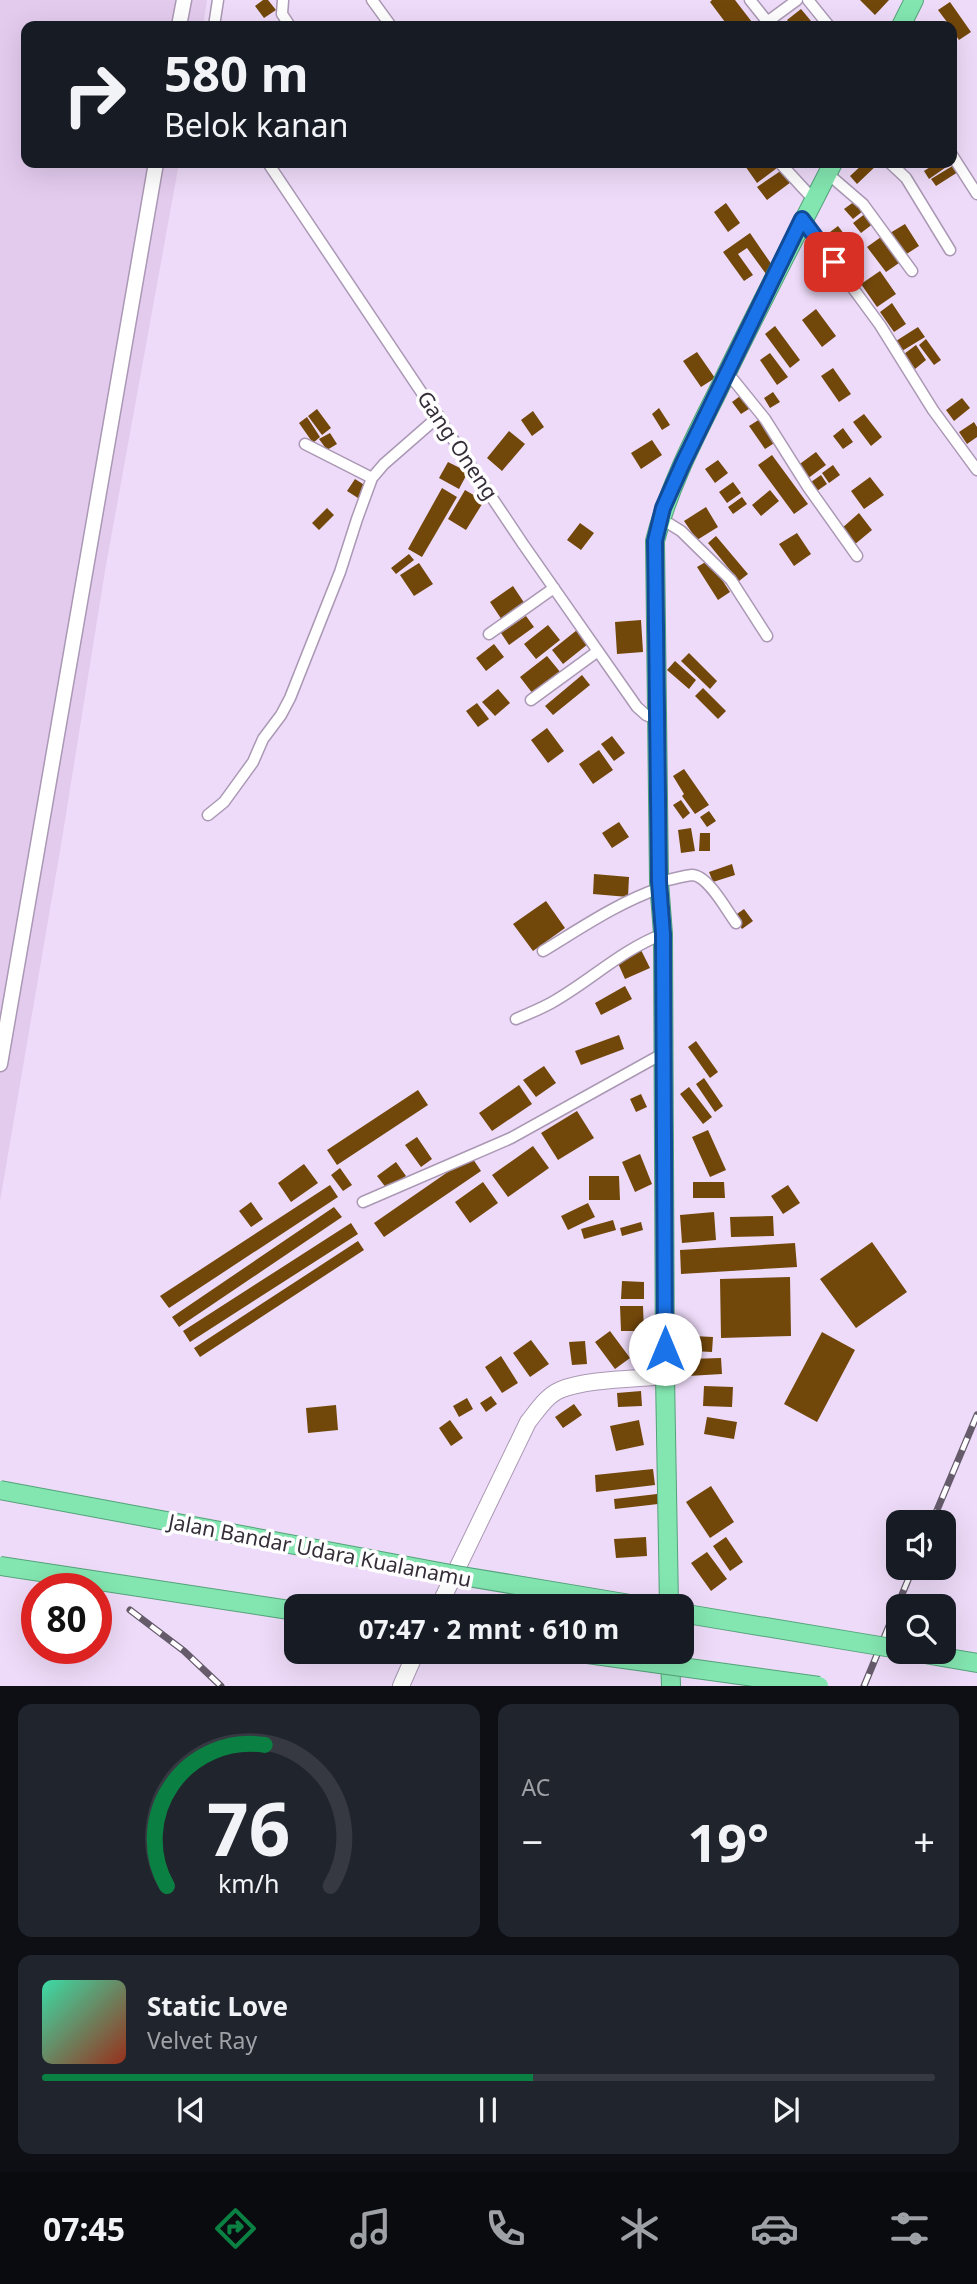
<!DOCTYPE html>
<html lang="id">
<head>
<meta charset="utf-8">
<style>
	body { margin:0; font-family:"Noto Sans",sans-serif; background:#20242c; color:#f1f3f6; height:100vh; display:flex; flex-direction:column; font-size:26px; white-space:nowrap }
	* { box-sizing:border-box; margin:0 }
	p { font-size:23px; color:#9ea1a6 }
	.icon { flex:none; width:38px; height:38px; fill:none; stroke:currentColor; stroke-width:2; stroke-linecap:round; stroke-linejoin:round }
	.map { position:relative; height:1686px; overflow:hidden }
	.drawer { display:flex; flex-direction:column; gap:18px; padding:18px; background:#0d0f14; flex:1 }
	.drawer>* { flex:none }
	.top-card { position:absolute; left:21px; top:21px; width:936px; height:147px; border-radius:14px; box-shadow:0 7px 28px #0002; background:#171b24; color:#f1f3f6; overflow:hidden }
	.tools { position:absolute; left:886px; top:1510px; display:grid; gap:14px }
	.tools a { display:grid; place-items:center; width:70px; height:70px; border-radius:14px; background:#171b24; box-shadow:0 7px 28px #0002; font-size:35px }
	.speed { position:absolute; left:21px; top:1573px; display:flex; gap:14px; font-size:35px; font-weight:700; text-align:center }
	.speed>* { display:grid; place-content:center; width:91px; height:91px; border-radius:50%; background:#171b24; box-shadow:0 7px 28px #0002; line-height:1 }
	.speed .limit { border:10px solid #d22; background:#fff; color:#111 }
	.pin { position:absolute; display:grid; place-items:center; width:60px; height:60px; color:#fff; margin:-30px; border-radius:14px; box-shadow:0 4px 10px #0006 }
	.me { position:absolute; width:77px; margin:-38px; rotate:0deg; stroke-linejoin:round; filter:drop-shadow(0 0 5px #0008) }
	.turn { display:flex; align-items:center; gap:24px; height:147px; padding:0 28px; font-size:32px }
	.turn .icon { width:91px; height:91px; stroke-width:2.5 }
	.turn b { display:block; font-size:49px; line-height:60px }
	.big { font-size:52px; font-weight:700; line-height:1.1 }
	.drawer .widget { flex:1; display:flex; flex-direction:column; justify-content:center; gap:10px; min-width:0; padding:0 24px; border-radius:14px; background:#20242c }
	.drawer .dial { align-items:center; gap:0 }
	.dial svg { height:182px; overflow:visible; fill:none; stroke:#363941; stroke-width:7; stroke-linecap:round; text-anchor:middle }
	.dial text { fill:#f1f3f6; stroke:none }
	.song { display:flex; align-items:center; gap:21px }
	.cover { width:84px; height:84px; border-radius:10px; background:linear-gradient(135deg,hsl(160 70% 55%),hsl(10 70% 35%)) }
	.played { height:7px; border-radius:4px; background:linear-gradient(90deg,#0b8043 55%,#363941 55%) }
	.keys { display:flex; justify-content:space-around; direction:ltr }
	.heat { display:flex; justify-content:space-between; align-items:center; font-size:38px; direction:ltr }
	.drawer .tiles { flex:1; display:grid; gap:18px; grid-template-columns:1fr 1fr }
	.widget:last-child { grid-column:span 2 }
	.trip { position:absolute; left:284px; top:1594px; width:410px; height:70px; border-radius:14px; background:#171b24; box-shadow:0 7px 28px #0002; font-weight:700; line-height:70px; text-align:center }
	.menu { display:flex; height:112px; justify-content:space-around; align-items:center; background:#090b0e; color:#9ea1a6 }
	.menu .icon { width:49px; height:49px }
	.menu .selected { color:#0b8043 }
	.menu b { font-size:32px; color:#f1f3f6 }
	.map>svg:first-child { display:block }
	.built { fill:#e3cbee }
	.building { fill:#72470a }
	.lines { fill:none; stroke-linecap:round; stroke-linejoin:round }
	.minor-casing { stroke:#aa98b4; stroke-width:13 }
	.tertiary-casing { stroke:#aa98b4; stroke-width:17 }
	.secondary-casing { stroke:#aa98b4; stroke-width:18 }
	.trunk-casing { stroke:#54a279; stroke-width:20 }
	.minor { stroke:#fff; stroke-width:10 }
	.tertiary { stroke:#fff; stroke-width:14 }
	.secondary { stroke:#fff; stroke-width:16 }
	.trunk { stroke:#83e6b0; stroke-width:18 }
	.rail-casing { stroke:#655b6b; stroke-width:7 }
	.rail { stroke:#fff; stroke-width:4.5; stroke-dasharray:13; stroke-linecap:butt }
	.trunk-bridge-casing { stroke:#54a279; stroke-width:20; stroke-linecap:butt }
	.trunk-bridge { stroke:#83e6b0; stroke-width:18 }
	.route-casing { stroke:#114b97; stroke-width:18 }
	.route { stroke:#1a73e8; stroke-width:12 }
	.labels { text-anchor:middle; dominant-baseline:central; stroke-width:7; stroke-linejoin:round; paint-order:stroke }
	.street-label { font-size:21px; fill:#352e39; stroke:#fff }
</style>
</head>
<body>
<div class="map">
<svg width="977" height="1686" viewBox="0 0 977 1686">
	<rect width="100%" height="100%" fill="#eedbf9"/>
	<!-- built -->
	<path class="built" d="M0,0H207L203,26H26V163H179L105,571L62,839L0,1201Z"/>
	<!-- building -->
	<path class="building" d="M263,0H268L276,10L264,18L255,6Z
		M712,0H735L755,26H728L710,2Z
		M860,0H889L875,15Z
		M950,2L971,32L959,40L952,30V26H950L938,10Z
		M801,9L811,21L805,26H792L787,20Z
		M743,163H774L777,168L757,183Z
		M864,163H879L857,184L850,176Z
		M936,163H952L929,179L924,171Z
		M954,165L958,172L936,186L931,179Z
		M782,170L791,182L767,200L757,187Z
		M855,201L863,211L853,219L844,209Z
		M726,203L740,223L728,232L714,212Z
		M866,213L874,223L861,233L853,223Z
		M905,224L919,246L905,255L890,233Z
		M838,226L851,243L839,253L826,235Z
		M750,233L774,268L766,274L747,248L738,254L753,275L744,281L723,252Z
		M881,237L899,263L886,272L867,247Z
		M880,271L896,294L877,307L861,284Z
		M892,303L906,324L894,332L880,312Z
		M816,309L836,336L822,347L802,320Z
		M775,326L800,360L790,368L765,334Z
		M918,327L925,337L902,351L896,341Z
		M926,339L941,360L934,365L919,345Z
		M916,345L926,360L915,369L904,354Z
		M697,352L715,378L701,387L683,361Z
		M770,353L788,377L777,385L760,360Z
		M833,368L851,394L839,402L821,376Z
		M773,392L780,402L770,408L764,398Z
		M743,394L752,407L741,414L732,402Z
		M962,398L970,408L954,421L946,410Z
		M659,408L670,425L662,430L652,414Z
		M317,409L331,428L322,435L308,416Z
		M533,411L544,427L532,436L521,420Z
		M864,414L882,437L871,446L853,422Z
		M307,417L320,437L313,443L299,423Z
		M760,419L776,442L765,449L749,426Z
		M974,422L977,427V437L967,444L959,432Z
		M843,428L853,442L843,449L833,436Z
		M509,431L525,444L502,471L487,458Z
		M330,433L337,444L327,450L319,439Z
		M652,440L662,455L641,469L631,453Z
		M816,452L826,465L807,479L797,466Z
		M772,455L808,504L794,514L758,465Z
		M718,460L728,473L715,483L705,469Z
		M448,462L468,472L459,489L439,478Z
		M833,465L840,475L829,483L822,473Z
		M821,475L827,484L817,491L811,482Z
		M870,477L884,495L864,509L851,491Z
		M355,479L366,486L358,498L347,491Z
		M733,482L741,493L727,503L719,492Z
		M442,488L457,497L422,557L408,549Z
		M465,490L484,501L466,530L448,519Z
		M770,490L779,501L761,516L752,505Z
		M742,497L747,504L733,514L728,507Z
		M706,507L718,527L697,540L684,521Z
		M327,508L334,515L319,530L312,523Z
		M859,513L872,530L854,545L841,529Z
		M580,523L594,533L581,550L567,540Z
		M797,533L811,554L794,566L779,544Z
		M716,536L748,574L739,581L708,543Z
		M409,554L414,560L396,574L391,568Z
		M709,560L730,592L718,600L697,567Z
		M419,563L433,584L414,596L400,575Z
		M513,586L525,604L502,620L490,602Z
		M526,616L534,627L509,645L501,633Z
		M641,620L643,652L617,654L615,622Z
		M548,625L560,640L536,659L524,644Z
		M577,630L588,644L563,664L552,650Z
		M494,644L504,657L486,671L476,658Z
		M689,653L717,681L710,689L681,661Z
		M547,656L561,673L533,694L520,677Z
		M675,661L696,680L689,689L667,670Z
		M582,675L590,685L553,715L545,706Z
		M703,688L726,711L718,719L695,696Z
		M498,689L510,703L495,716L482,702Z
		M477,703L489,719L478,727L466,711Z
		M547,728L564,751L548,763L531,740Z
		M612,736L625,753L614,761L601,744Z
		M599,750L613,770L593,784L579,764Z
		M684,769L709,805L695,814L682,796L684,794L673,776Z
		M681,800L690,813L683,819L673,805Z
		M709,811L716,821L707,827L700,817Z
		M619,822L629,837L612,848L602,833Z
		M691,828L695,851L681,853L678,830Z
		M700,833H710V851H699Z
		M732,864L735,875L713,882L709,872Z
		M594,874L629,877L628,897L593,894Z
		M546,901L565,928L533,951L513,924Z
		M744,909L753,921L742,929L734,916Z
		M641,950L650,968L625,979L617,961Z
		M625,986L632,999L601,1015L595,1003Z
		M619,1035L624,1049L581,1065L575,1051Z
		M696,1041L718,1072L710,1078L688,1047Z
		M544,1066L556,1083L536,1097L523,1080Z
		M704,1078L723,1106L715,1112L696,1084Z
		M519,1085L532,1104L492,1131L479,1113Z
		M689,1087L712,1117L703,1124L680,1094Z
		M418,1090L428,1105L337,1165L327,1150Z
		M641,1094L647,1107L636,1112L630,1099Z
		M577,1111L594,1138L558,1160L541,1133Z
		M708,1130L726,1170L710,1177L692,1137Z
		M417,1137L432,1159L421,1167L405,1145Z
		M533,1146L549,1168L508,1197L492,1175Z
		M640,1154L652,1184L635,1192L622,1162Z
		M471,1156L481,1171L384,1237L374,1223Z
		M396,1162L406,1176L387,1189L377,1176Z
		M304,1164L318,1183L291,1202L278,1183Z
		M340,1168L352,1185L343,1191L331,1175Z
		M589,1176H619L620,1200H589Z
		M483,1182L498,1203L470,1223L455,1202Z
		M693,1182H724L725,1198H693Z
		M330,1185L338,1197L169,1308L160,1296Z
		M788,1185L800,1203L783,1214L771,1196Z
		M251,1202L263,1219L251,1227L239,1211Z
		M588,1203L595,1217L568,1230L561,1216Z
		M334,1207L342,1217L179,1327L172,1317Z
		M714,1212L716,1240L682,1243L680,1215Z
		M773,1216L774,1236L731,1237L730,1217Z
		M613,1220L616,1230L584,1239L581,1229Z
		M641,1222L643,1230L622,1236L620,1228Z
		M351,1223L358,1234L190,1342L183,1331Z
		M358,1241L364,1250L200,1357L194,1348Z
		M872,1242L907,1292L856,1328L820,1279Z
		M795,1243L797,1267L681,1274L680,1250Z
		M790,1277L791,1336L721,1338L720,1279Z
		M622,1281L644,1282V1299H621Z
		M620,1306H643L644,1331H621Z
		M610,1331L630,1358L615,1369L595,1342Z
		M822,1332L855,1350L817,1422L784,1404Z
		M693,1336L713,1337L712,1352L692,1351Z
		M531,1340L549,1364L530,1377L513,1353Z
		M585,1341L587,1364L572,1365L569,1342Z
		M501,1356L518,1383L502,1393L485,1367Z
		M721,1358L722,1374L688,1376L687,1359Z
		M704,1386L733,1387L732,1407L703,1406Z
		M641,1391L642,1406L618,1407L617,1393Z
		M491,1396L497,1404L486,1412L480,1403Z
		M467,1398L473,1409L459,1417L453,1406Z
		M574,1404L582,1415L563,1428L555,1417Z
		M336,1405L338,1430L308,1433L306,1408Z
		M707,1417L737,1422L734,1439L704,1434Z
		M450,1420L463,1438L451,1446L439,1428Z
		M639,1420L644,1445L616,1451L610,1426Z
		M653,1469L655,1485L596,1492L595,1475Z
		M711,1486L734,1522L710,1538L686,1502Z
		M657,1494L658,1504L615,1509L614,1499Z
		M646,1537L647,1556L616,1558L614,1539Z
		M726,1537L743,1562L730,1571L713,1546Z
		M707,1552L727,1579L711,1591L691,1563Z"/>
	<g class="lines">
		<!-- minor casing -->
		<g class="minor-casing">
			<path id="minor" d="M283,0L282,14L290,26
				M372,0L391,26
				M750,0L770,25
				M808,0L829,26
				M767,22L797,0
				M214,26L218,0
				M952,155L977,194
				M268,163L523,544L637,707L646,715L656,719
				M780,163L814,200
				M890,163L906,178L950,250
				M827,173L863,204L912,271
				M802,219L880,325L933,410L977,470
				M727,372L765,419L808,487L857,556
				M305,444L372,478
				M660,518L681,531L731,580L767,636
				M489,634L554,588
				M531,700L598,651
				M208,815L224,802L253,762L263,739L281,715L290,698L340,572L357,519L372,478L384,464L439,416
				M659,882C670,880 682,876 692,875C708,875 727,911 736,923
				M543,951C581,928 617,903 660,888
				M516,1019C528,1014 540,1009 551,1003C589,982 621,950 663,934
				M363,1202L511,1138L664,1053"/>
		</g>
		<!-- tertiary casing -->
		<g class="tertiary-casing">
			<path id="tertiary" d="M179,26L184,0
				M0,1064L156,163"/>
		</g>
		<!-- secondary casing -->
		<g class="secondary-casing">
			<path id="secondary" d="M439,1606L528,1422C537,1411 546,1396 560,1390C586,1379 635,1379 665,1376
				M401,1686L416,1652"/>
		</g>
		<!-- trunk casing -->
		<g class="trunk-casing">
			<path id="trunk" d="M901,26L914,0
				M669,1606L665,1376L663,934L659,882L655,541C668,489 693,441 717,393C754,316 794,239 833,163
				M670,1652L671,1686
				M913,1652L977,1663"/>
		</g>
		<!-- minor -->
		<use href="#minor" class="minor"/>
		<!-- tertiary -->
		<use href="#tertiary" class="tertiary"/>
		<!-- secondary -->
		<use href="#secondary" class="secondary"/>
		<!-- trunk -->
		<use href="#trunk" class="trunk"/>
		<!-- rail casing -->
		<g class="rail-casing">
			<path id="rail" d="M932,1522L977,1415
				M130,1610L184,1651L221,1686
				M864,1686L913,1568"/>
		</g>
		<!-- rail -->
		<use href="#rail" class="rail"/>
		<!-- trunk-bridge casing -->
		<g class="trunk-bridge-casing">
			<path id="trunk-bridge" d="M0,1490L456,1575L642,1606
				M0,1566L296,1611
				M681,1613L898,1649
				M573,1652L819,1686"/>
		</g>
		<!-- trunk-bridge -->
		<use href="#trunk-bridge" class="trunk-bridge"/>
	</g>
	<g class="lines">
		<!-- route casing -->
		<g class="route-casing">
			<path id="route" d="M665,1349L663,934L659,882L655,541L663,508L683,463L802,219L834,262"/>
		</g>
		<!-- route -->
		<use href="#route" class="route"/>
	</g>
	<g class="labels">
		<!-- street labels -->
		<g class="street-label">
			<text transform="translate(458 445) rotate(56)">Gang Oneng</text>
			<text transform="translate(320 1550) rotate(11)">Jalan Bandar Udara Kualanamu</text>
		</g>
	</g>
</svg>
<div class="tools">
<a><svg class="icon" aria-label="sound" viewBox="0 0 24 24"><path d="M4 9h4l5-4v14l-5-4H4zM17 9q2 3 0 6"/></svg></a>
<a><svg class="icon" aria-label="search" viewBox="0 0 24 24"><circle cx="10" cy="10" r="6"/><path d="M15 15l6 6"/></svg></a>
</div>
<div class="speed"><div class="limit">80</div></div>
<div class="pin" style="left:834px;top:262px;background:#d93025"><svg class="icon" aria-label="arrive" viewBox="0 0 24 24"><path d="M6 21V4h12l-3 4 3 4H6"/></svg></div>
<svg class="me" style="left:665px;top:1349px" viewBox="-20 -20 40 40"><circle r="19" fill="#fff"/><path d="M0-13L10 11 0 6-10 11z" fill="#1a73e8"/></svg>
<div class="trip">07:47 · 2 mnt · 610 m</div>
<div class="top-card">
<div class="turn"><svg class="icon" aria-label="right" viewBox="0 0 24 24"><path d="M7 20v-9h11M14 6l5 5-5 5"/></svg><div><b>580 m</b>Belok kanan</div></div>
</div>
</div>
<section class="drawer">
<div class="tiles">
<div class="widget dial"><svg viewBox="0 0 100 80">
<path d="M14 69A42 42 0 1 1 86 69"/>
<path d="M14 69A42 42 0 0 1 57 7" stroke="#0b8043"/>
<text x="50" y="56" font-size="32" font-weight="700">76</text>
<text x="50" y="72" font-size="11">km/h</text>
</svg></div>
<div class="widget"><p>AC</p>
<div class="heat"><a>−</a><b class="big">19°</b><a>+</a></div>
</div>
<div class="widget">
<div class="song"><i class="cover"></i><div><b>Static Love</b><p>Velvet Ray</p></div></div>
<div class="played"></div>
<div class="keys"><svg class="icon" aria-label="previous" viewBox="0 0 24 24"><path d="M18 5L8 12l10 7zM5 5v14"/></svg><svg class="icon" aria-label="pause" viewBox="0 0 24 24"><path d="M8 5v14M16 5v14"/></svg><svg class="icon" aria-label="next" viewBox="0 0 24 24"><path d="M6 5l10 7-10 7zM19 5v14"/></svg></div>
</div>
</div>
</section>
<nav class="menu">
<b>07:45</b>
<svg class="icon selected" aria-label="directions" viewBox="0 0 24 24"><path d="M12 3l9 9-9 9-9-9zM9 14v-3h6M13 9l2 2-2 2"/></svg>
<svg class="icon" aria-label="music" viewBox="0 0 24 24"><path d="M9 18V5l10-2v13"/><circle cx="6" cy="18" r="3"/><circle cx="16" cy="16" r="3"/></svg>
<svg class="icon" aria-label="phone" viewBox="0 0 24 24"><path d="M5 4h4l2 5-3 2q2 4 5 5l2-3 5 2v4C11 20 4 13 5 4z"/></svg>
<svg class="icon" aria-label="climate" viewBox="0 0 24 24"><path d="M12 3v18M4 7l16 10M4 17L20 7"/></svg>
<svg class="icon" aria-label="car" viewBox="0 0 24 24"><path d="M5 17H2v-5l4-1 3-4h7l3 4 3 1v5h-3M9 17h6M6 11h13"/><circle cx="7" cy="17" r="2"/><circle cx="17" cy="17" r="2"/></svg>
<svg class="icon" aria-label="filters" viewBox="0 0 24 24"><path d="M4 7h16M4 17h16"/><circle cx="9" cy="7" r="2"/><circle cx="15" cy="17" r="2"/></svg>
</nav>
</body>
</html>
